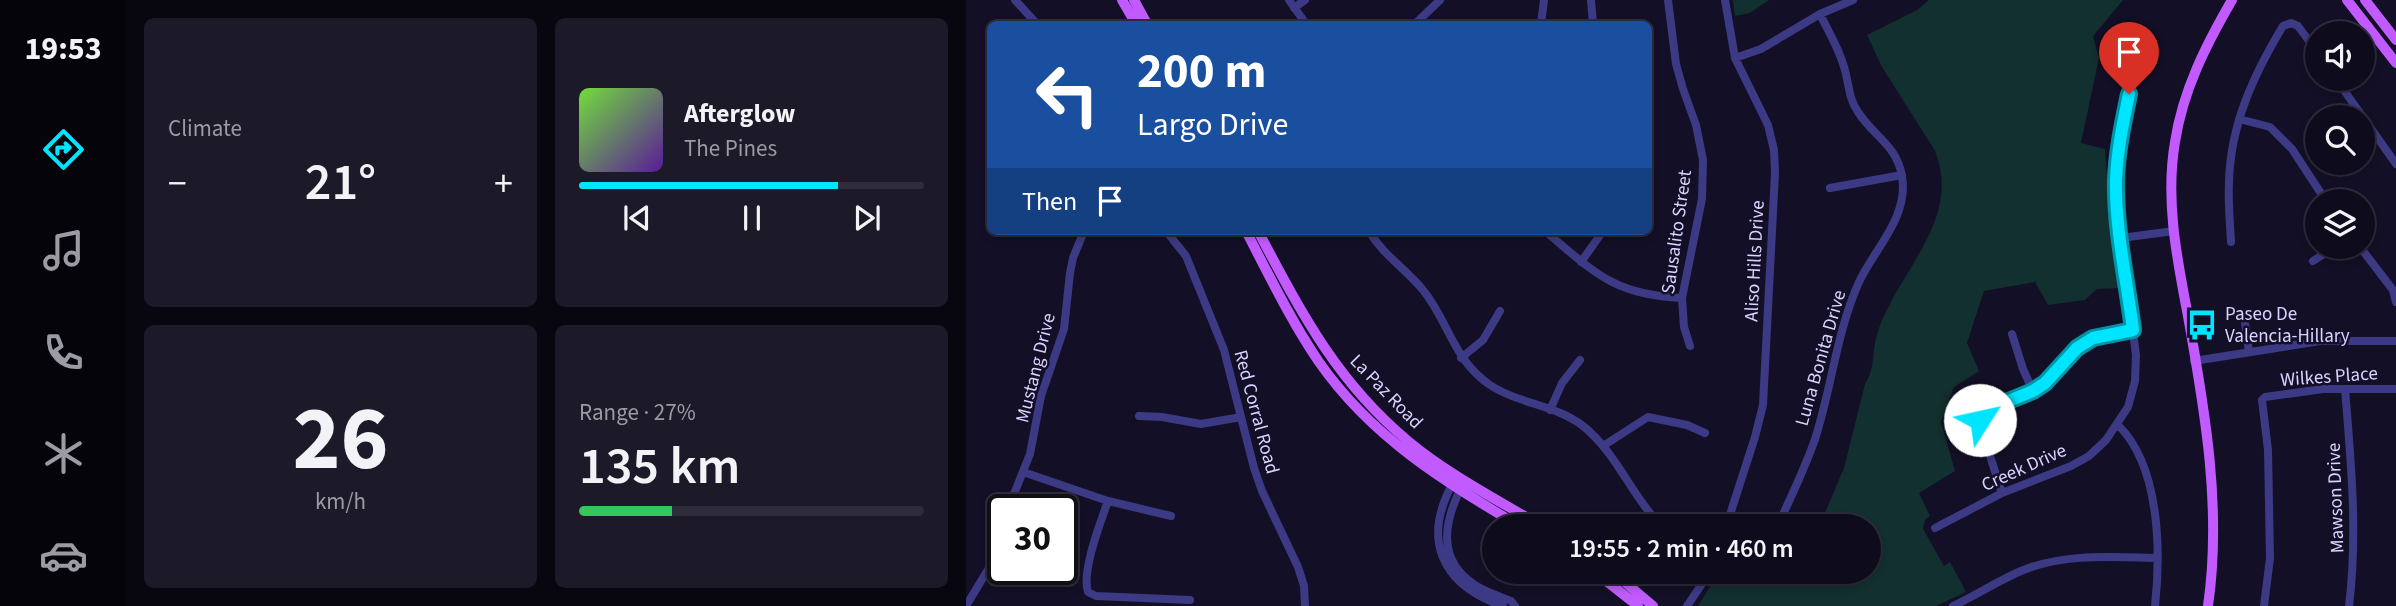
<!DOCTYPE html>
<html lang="en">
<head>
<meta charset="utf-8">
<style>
	body { margin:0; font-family:"Source Sans 3",sans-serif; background:#1c1929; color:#f1f3f6; height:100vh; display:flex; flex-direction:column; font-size:26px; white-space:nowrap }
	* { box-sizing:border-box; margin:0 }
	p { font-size:23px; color:#9b9ba3 }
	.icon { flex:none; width:38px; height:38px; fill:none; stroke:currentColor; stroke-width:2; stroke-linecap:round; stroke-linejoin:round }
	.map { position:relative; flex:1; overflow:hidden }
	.side { display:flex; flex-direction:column; gap:18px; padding:18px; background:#08060f; width:840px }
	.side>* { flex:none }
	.top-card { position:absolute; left:21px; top:21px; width:665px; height:214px; border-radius:10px; box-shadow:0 4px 10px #0003,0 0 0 2px #2e2b3b; background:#1a4fa0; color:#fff; overflow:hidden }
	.controls { position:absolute; left:1339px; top:21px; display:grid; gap:14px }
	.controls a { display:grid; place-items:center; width:70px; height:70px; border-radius:50%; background:#0e0b1c; box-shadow:0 4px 10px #0003,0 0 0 2px #2e2b3b; font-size:35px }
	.speed { position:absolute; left:21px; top:494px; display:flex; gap:14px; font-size:35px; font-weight:700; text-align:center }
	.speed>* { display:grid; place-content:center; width:91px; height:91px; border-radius:50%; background:#0e0b1c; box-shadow:0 4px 10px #0003,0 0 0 2px #2e2b3b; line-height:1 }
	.speed .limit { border:4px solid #111; border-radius:10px; background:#fff; color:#111 }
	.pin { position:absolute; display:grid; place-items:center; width:60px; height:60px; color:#fff; margin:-72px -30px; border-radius:50% 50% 50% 0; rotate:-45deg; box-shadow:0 0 7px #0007 }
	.pin .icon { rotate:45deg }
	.me { position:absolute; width:77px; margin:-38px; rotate:55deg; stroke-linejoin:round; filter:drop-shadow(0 0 5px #0008) }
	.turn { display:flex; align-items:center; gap:24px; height:147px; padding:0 35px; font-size:32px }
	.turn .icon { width:91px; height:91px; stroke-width:2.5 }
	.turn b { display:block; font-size:49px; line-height:60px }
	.then { display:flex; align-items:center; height:66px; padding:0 35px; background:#0003; gap:14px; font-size:26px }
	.big { font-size:52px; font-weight:600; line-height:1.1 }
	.side .card { flex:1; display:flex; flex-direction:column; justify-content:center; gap:10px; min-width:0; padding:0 24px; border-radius:10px; background:#1c1929 }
	.side .dial { align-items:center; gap:0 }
	.dial b { font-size:91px; line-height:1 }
	.song { display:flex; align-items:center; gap:21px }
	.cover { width:84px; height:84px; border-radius:10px; background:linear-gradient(135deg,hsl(100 70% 55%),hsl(270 70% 35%)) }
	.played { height:7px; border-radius:4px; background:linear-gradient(90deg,#00e5ff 75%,#2e2b3b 75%) }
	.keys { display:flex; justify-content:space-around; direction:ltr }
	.heat { display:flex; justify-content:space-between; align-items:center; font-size:38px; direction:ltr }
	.charge { height:10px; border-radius:5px; background:linear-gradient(90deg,#34c759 27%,#2e2b3b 0) }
	.side .tiles { flex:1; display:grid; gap:18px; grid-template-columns:repeat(2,1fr) }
	.trip { position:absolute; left:516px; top:514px; width:399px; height:70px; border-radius:35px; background:#0e0b1c; box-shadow:0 4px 10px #0003,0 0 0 2px #2e2b3b; font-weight:600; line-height:70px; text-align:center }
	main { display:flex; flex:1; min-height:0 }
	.tabs { display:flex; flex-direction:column; width:126px; justify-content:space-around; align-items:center; background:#06040b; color:#9b9ba3 }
	.tabs .icon { width:49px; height:49px }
	.tabs .selected { color:#00e5ff }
	.tabs b { font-size:32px; color:#f1f3f6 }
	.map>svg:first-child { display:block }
	.green { fill:#12302f }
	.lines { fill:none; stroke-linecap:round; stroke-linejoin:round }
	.minor { stroke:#3d3a85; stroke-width:8 }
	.major { stroke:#c25bff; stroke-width:10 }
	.route-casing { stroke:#0095a6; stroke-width:18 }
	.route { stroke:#00e5ff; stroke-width:12 }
	.labels { text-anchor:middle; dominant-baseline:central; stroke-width:5; stroke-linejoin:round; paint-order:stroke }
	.street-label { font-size:19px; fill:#d9d4ff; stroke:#130f26 }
	.poi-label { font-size:19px; fill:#d9d4ff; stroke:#130f26; text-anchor:start }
</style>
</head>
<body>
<main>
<nav class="tabs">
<b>19:53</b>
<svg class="icon selected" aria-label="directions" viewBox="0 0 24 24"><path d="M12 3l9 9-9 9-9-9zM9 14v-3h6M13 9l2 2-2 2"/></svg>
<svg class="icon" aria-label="music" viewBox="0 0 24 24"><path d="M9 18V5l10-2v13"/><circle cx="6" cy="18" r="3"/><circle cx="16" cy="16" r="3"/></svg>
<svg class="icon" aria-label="phone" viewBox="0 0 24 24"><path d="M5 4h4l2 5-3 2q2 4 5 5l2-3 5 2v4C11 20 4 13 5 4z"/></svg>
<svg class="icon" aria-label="climate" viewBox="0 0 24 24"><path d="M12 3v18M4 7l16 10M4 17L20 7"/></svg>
<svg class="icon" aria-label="car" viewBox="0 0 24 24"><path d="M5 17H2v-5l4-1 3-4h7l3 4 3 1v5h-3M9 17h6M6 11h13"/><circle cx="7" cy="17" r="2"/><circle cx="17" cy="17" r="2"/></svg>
</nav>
<section class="side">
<div class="tiles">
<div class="card"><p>Climate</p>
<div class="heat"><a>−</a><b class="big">21°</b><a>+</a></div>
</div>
<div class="card">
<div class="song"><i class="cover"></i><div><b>Afterglow</b><p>The Pines</p></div></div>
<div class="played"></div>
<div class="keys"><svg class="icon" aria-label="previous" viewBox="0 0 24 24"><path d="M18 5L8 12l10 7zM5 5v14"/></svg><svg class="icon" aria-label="pause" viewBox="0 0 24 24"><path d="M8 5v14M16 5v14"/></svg><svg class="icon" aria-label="next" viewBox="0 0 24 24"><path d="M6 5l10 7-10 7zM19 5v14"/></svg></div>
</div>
<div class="card dial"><b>26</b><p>km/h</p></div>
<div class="card"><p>Range · 27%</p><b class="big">135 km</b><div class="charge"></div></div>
</div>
</section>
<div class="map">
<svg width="1430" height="606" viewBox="0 0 1430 606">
	<rect width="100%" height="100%" fill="#130f26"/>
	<!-- green -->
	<path class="green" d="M767,0H803L784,13L769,16Z
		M963,0H1157L1127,36L1133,58L1115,143L1139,149L1144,218L1155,288L1131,289L1119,300L1082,305L1069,282L1018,291L1001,343L1013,371L988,387L975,422L989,471L953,493L964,516L959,520L957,529L978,566L984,562L1000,592L970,606H732L753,572H796L812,577L832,572H903V527H853L878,468L899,384C908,370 906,359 909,343C911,333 915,321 920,312C945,259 995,211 968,149L916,67L901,35L951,10Z"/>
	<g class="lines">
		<!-- minor -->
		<path class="minor" d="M49,0L71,24
			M323,0L340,24
			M625,0L627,24
			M702,0L710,64L717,89L730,125L737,160L736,199L716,298L718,327L724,346
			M759,0L769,58L802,125L808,150L809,173L797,405L789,437L760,527
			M328,8L339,0
			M449,24L474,0
			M575,24L578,0
			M769,58L795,49L854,14L887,0
			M1370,79L1430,164
			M1273,119L1304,127L1326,149L1360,201
			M864,188L936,175
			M200,231L220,256L258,350L288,468L296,491L332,567L338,586L339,606
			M403,231C417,255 440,269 457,290C483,322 487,360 524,385C553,404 590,405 617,426C651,453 666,497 696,527
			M579,231C629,273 648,295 716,298
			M1155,238L1208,231
			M1265,242C1264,223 1262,203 1263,183C1264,125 1288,74 1317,26L1325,23L1332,26L1351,52
			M1394,247L1427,290L1430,302
			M1347,261L1369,247
			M615,262L637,231
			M1279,323L1283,352
			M1046,334L1057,369L1067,391
			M495,358L517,340L534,311
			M1228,361L1354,341H1430
			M1379,389C1385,462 1392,533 1383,606
			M584,410L596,383L614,360
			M173,416L196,417L235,424L275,417
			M1152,425C1194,466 1195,551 1189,606
			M637,446L682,417L721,425L739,433
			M57,472L142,501L205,516
			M488,481C455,539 475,585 537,606
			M496,486C478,521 470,560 509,585C520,592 533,596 545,601L549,606
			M1036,493L1014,425L1015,415C1027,401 1052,399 1069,390C1082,382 1089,370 1099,359C1118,339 1141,335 1167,330
			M142,501C135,521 115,572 122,592L130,596L224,600
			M42,509L64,454L75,396L98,329L104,273L107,258L118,231
			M763,517L792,527
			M809,527L815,519C827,492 841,464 850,436C866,385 871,331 893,282C909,248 943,217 936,176C930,144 908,137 892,112C882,98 883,82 878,67C873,48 862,31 854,14
			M969,528L1036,493L1105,466L1123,456L1140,440L1162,407L1169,381L1170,355L1151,211L1150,180L1153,142L1171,58L1168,46
			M0,606L29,558L37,532
			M721,606L744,572
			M987,606C1010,595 1032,581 1055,571C1098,553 1146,557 1191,558
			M1298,606L1304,558L1302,450L1296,400L1299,397L1357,389H1430"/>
		<!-- major -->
		<path class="major" d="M156,0L170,24
			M168,0L181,24
			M1381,0L1430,63
			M1399,0L1430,40
			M280,231C303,275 325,321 353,362C406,438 478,481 555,527
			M292,231C335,312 370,381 442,441C483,475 532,500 577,527
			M629,572L672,606
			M647,572L687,606
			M1242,606C1256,509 1239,411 1222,316C1211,259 1199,200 1209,142C1217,90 1240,45 1266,0"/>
	</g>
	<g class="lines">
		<!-- route casing -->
		<g class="route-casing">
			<path id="route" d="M1014,420L1018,411L1067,391L1079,383L1111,348L1127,338L1167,330C1161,281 1149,230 1150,180C1151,151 1157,123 1163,94"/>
		</g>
		<!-- route -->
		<use href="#route" class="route"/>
	</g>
	<!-- icons -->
	<defs>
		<g id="bus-bare" transform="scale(2.415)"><path d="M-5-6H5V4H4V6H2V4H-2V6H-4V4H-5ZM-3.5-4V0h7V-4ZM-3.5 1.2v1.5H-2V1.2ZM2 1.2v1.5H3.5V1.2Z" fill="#00e5ff" stroke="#130f26" stroke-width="2.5" paint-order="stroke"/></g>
	</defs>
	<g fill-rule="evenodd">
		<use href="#bus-bare" x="1236" y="325"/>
	</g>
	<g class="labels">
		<!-- street labels -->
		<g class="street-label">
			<text transform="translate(711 232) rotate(-82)">Sausalito Street</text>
			<text transform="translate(789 261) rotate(-87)">Aliso Hills Drive</text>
			<text transform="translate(855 358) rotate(-74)">Luna Bonita Drive</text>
			<text transform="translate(70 368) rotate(-76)">Mustang Drive</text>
			<text transform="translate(1363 377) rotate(-4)">Wilkes Place</text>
			<text transform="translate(420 392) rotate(46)">La Paz Road</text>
			<text transform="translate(290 412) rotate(75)">Red Corral Road</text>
			<text transform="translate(1058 468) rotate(-24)">Creek Drive</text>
			<text transform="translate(1370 498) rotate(-92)">Mawson Drive</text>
		</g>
		<!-- poi labels -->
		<g class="poi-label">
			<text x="1259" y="314">Paseo De<tspan x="1259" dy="22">Valencia-Hillary</tspan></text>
		</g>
	</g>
</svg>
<div class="controls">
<a><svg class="icon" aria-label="sound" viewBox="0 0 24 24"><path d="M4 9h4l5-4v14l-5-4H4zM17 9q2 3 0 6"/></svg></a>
<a><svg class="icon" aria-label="search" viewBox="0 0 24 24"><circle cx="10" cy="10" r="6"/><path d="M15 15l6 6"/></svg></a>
<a><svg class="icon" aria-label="layers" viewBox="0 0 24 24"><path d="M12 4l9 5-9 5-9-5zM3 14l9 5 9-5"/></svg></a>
</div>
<div class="speed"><div class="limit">30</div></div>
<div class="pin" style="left:1163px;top:94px;background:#d93025"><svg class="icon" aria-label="arrive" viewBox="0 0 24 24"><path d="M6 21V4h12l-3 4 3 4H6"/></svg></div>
<svg class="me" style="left:1014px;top:420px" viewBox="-20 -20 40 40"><circle r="19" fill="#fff"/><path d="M0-13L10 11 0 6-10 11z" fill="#00e5ff"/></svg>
<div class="trip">19:55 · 2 min · 460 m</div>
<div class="top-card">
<div class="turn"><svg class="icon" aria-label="left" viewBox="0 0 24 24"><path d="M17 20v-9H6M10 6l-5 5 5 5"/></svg><div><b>200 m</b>Largo Drive</div></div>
<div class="then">Then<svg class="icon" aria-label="arrive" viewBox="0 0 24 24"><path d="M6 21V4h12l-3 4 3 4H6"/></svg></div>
</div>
</div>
</main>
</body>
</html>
